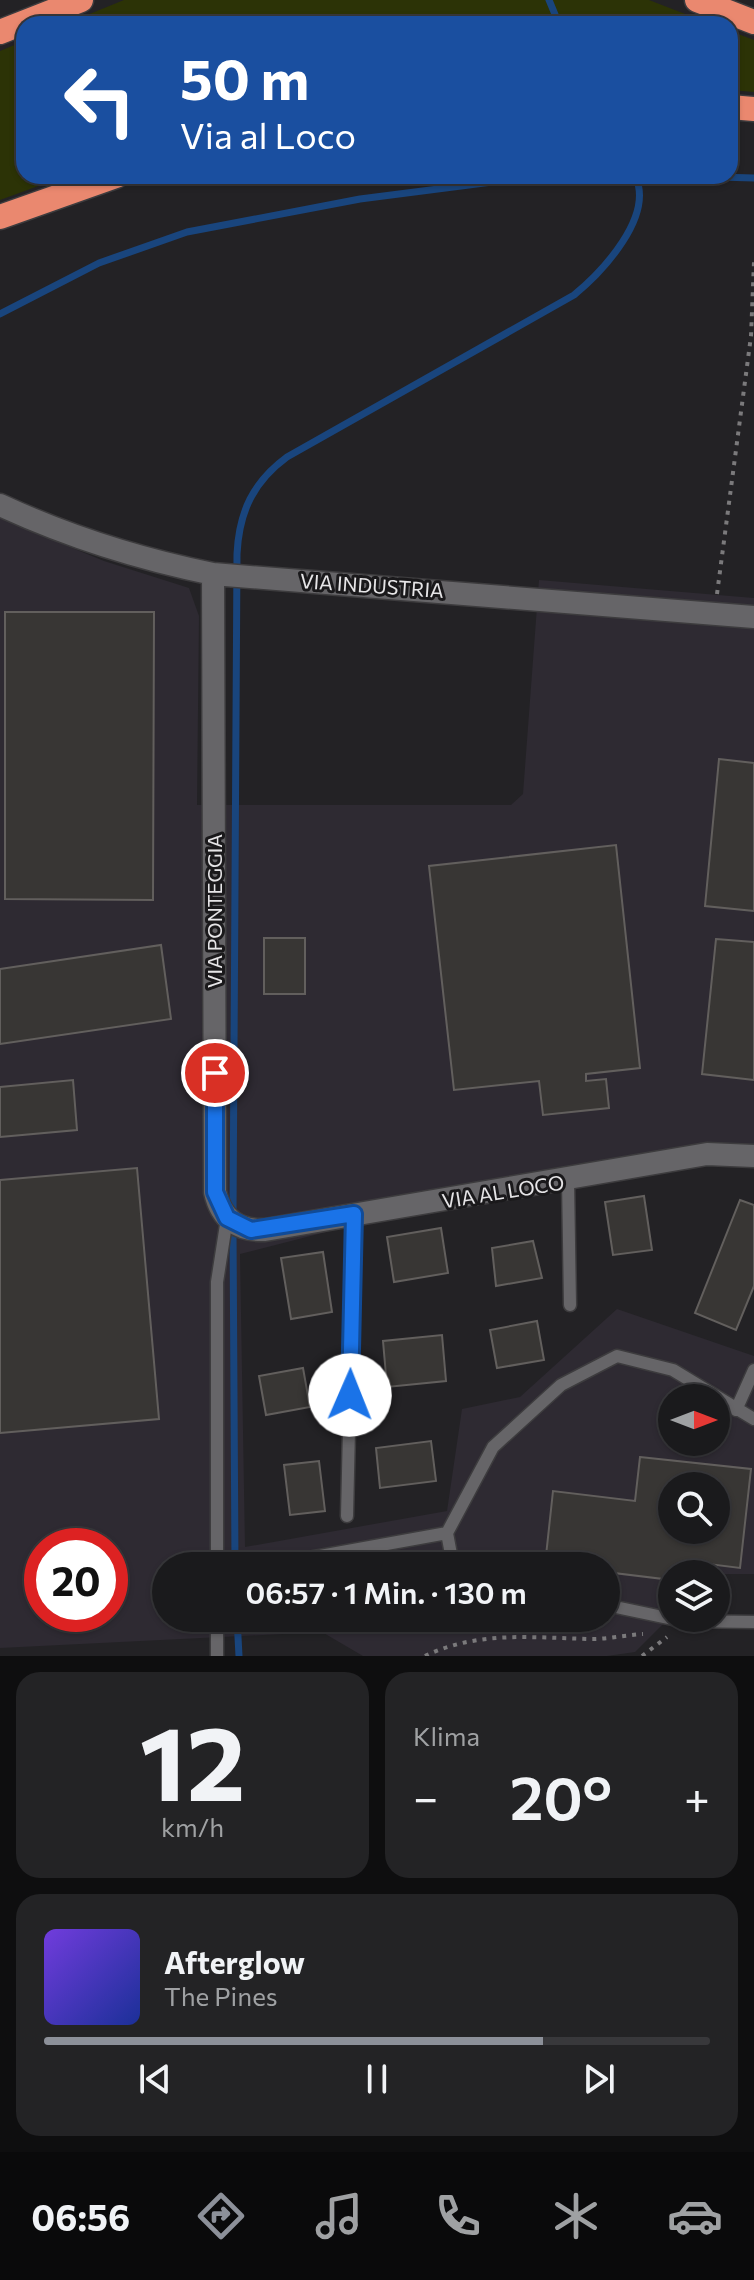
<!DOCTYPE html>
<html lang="de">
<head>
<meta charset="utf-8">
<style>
	body { margin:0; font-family:Commissioner,sans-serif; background:#232325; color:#f1f3f6; height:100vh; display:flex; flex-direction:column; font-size:30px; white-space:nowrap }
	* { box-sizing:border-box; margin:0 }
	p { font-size:26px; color:#9fa1a3 }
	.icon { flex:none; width:44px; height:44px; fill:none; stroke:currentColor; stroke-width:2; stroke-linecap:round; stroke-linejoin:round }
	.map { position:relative; height:1656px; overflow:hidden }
	.details { display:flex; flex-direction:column; gap:16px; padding:16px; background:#0e0e0f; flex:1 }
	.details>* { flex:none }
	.guide { position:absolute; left:16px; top:16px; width:722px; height:168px; border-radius:24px; box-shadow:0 2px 6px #0004,0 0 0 2px #38383b; background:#1a4fa0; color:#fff; overflow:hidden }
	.needle { width:52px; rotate:90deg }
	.fabs { position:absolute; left:658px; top:1384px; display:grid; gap:16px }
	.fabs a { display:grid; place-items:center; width:72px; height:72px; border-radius:50%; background:#1a1a1c; box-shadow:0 2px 6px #0004,0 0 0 2px #38383b; font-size:40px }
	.speed { position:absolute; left:24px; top:1528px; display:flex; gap:16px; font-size:40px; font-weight:700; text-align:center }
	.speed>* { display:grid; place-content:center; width:104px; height:104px; border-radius:50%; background:#1a1a1c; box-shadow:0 2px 6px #0004,0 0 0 2px #38383b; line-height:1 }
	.speed .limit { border:12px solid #d22; background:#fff; color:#111 }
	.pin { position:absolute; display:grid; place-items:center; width:68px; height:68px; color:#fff; margin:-34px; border:4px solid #fff; border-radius:50%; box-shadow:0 2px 8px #0007 }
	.me { position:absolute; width:88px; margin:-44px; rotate:1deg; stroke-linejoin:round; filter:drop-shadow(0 0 6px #0008) }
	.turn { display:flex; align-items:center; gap:28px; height:168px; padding:0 32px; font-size:36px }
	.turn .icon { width:104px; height:104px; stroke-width:2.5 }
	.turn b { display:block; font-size:56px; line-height:68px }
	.big { font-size:60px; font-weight:600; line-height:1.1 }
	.details .tile { flex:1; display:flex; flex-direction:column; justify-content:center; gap:12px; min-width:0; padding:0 28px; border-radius:24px; background:#232325 }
	.details .dial { align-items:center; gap:0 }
	.dial b { font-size:104px; line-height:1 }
	.song { display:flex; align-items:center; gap:24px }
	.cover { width:96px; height:96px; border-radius:12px; background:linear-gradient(135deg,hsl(260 70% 55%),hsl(230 70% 35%)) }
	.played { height:8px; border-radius:4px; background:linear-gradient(90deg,#8c9099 75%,#38383b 75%) }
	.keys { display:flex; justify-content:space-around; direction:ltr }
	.heat { display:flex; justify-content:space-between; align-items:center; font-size:44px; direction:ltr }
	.details .tiles { flex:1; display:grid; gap:16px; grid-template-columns:1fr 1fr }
	.tile:last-child { grid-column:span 2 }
	.trip { position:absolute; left:152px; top:1552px; width:468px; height:80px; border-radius:40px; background:#1a1a1c; box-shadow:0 2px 6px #0004,0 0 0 2px #38383b; font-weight:600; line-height:80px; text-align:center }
	.dock { display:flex; height:128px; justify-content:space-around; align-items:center; background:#0a0a0b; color:#9fa1a3 }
	.dock .icon { width:56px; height:56px }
	.dock .selected { color:#8c9099 }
	.dock b { font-size:36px; color:#f1f3f6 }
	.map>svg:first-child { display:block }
	.built { fill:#2e2a32; fill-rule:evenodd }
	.green { fill:#2c3306 }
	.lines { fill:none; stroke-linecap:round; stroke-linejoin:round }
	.stream { stroke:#19457d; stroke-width:7 }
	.building { fill:#383634; stroke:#625f5d; stroke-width:2; fill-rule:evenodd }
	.service-casing { stroke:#3d3c3e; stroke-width:15 }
	.minor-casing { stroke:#3d3c3e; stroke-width:25 }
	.motorway-casing { stroke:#3d3c3e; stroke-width:27 }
	.path { stroke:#7b7a7c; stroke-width:4; stroke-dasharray:4 6; stroke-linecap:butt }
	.service { stroke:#666568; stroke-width:12 }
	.minor { stroke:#666568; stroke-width:22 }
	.motorway { stroke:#ea886f; stroke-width:24 }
	.route-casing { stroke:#114b97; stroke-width:20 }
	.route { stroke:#1a73e8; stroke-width:14 }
	.labels { text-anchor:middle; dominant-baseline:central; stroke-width:6; stroke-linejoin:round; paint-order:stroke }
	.street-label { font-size:20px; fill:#e6e5e7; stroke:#1a191b }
</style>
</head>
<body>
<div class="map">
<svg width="754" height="1656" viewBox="0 0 754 1656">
	<rect width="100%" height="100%" fill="#232225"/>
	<!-- built -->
	<path class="built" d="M0,518L104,561L189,588L199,616L197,805H511L523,794L539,580L754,598V1156L369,1221L240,1254L245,1547L447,1511L462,1409L520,1397L617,1309L754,1356V1574H672V1615L635,1652L607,1656H363L322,1632L0,1648ZM672,1398H716V1442H672ZM672,1486H716V1530H672ZM42,1546H110V1614H42ZM166,1566H606V1618H166Z"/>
	<!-- green -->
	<path class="green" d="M124,0H649L711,24H65Z
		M730,31L754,40V92L730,90Z
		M24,41V176H66L0,200V51Z"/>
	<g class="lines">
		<!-- stream -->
		<path class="stream" d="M549,0L559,24
			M682,176L754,178
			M0,314L99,263L187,232L360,199L540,176
			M233,1216L237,554C239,512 253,482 287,457L574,295C602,272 655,216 635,176
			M233,1228L235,1566
			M237,1618L239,1656"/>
	</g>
	<!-- building -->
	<path class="building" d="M5,612H154L153,900L5,899Z
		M719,759L754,763V911L705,906Z
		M616,845L640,1068L586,1074V1081L606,1079L609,1108L543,1115L539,1081L454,1090L429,866Z
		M264,938H305V994H264Z
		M716,939L754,942V1080L702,1074Z
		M161,945L171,1019L0,1044V969Z
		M73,1080L77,1130L0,1137V1087Z
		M137,1168L159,1419L0,1433V1180Z
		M644,1196L652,1250L613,1255L605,1202Z
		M740,1200L754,1205V1286L736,1330L695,1313Z
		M441,1228L448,1273L394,1282L387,1237Z
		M533,1241L542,1278L496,1286L492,1248Z
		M323,1252L332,1312L291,1319L281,1258Z
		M537,1321L544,1360L497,1368L490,1330Z
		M442,1335L446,1381L387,1387L383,1341Z
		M303,1368L310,1407L266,1415L259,1376Z
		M431,1441L436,1481L380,1488L376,1448Z
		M640,1457L751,1469L740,1568L693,1562L691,1574H672V1580L606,1572V1566L545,1565L553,1491L635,1501ZM672,1486H716V1530H672Z
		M319,1461L325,1511L290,1515L284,1465Z"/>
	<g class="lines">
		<!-- service casing -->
		<g class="service-casing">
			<path id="service" d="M568,1180L570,1305
				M736,1410L754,1370
				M347,1516L354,1214
				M217,1566V1282L227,1218
				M265,1566L447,1533
				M457,1566L453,1565L447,1533L493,1447L561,1385L617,1356L673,1370L754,1419
				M606,1605L682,1621L754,1622
				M217,1618V1656"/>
		</g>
		<!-- minor casing -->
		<g class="minor-casing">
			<path id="minor" d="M0,505C69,537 139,559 213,574L754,617
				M213,574L215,1192C221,1219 238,1231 265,1230L707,1154L754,1156"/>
		</g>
		<!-- motorway casing -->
		<g class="motorway-casing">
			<path id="motorway" d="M697,0L754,22
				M0,32L81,0
				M730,107L754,109
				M0,217L116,176"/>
		</g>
		<!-- path -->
		<path class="path" d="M717,594L751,336L754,262
			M425,1656C479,1630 535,1638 592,1639C609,1639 626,1635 643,1634
			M642,1656L667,1637"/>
		<!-- service -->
		<use href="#service" class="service"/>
		<!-- minor -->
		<use href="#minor" class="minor"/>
		<!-- motorway -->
		<use href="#motorway" class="motorway"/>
	</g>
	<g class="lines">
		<!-- route casing -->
		<g class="route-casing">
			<path id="route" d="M215,1073V1192L227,1218L251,1230L354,1214L350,1395"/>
		</g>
		<!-- route -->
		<use href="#route" class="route"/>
	</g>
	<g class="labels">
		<!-- street labels -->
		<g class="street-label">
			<text transform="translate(372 585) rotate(4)">VIA INDUSTRIA</text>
			<text transform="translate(214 911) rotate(-90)">VIA PONTEGGIA</text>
			<text transform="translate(503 1191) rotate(-9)">VIA AL LOCO</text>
		</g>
	</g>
</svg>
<div class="fabs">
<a><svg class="needle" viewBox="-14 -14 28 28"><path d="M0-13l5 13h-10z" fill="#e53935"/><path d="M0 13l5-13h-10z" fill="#9fa1a3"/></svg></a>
<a><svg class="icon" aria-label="search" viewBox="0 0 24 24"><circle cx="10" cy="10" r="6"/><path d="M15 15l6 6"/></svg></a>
<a><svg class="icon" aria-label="layers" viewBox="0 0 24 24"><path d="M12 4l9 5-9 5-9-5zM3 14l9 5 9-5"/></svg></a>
</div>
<div class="speed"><div class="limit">20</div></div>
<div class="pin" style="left:215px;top:1073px;background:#d93025"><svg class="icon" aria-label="arrive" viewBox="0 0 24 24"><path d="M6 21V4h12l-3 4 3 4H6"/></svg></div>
<svg class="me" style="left:350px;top:1395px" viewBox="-20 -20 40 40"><circle r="19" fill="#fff"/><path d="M0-13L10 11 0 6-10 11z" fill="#1a73e8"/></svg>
<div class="trip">06:57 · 1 Min. · 130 m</div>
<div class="guide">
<div class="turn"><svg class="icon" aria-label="left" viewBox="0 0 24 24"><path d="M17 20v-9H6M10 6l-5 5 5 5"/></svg><div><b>50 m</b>Via al Loco</div></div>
</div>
</div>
<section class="details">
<div class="tiles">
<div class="tile dial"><b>12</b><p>km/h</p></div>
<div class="tile"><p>Klima</p>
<div class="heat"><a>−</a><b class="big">20°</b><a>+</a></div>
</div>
<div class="tile">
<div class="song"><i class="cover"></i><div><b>Afterglow</b><p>The Pines</p></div></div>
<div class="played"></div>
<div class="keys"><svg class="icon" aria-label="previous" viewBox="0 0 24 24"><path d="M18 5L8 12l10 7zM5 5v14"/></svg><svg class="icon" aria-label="pause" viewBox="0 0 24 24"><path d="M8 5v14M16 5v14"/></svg><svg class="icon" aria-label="next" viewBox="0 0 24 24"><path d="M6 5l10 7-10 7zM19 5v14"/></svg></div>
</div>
</div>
</section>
<nav class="dock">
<b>06:56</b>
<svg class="icon selected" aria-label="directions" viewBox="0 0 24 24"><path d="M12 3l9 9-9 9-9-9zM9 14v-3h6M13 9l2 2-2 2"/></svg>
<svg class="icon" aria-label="music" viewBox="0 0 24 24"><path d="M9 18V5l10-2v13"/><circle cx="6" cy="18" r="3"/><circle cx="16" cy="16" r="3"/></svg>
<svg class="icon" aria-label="phone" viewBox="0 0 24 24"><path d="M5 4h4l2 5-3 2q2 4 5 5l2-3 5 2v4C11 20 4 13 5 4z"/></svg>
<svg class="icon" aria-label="climate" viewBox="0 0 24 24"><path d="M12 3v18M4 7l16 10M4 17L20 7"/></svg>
<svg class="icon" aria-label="car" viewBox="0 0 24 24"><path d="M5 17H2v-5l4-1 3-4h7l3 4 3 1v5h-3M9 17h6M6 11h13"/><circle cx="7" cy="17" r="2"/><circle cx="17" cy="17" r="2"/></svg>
</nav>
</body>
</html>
